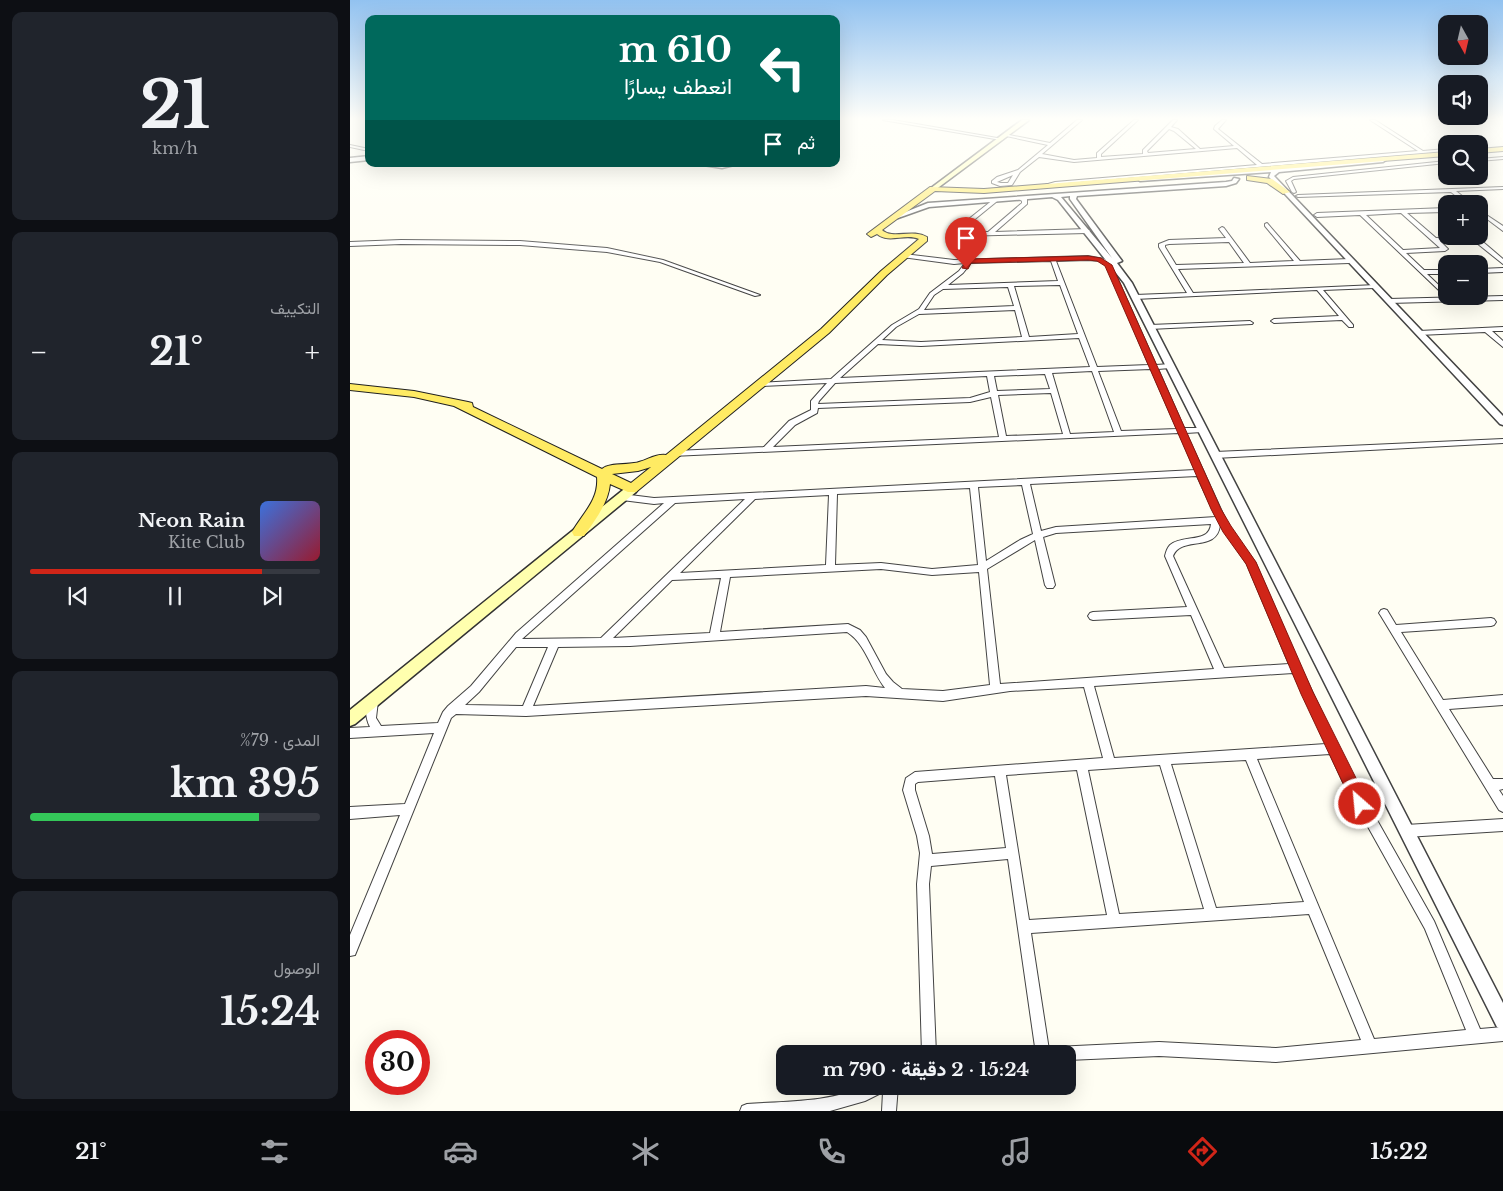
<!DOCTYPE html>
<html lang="ar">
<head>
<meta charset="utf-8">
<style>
	body { margin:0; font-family:"Libre Baskerville",Vazirmatn,serif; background:#20242c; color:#f1f3f6; direction:rtl; height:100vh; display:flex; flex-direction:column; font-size:19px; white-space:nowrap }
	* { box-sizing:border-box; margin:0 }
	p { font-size:16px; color:#9ea1a6 }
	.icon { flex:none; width:28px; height:28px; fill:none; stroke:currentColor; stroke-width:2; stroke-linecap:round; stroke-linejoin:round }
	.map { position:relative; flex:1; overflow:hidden; direction:ltr }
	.panel { display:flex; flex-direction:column; gap:12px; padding:12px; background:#0d0f14; width:350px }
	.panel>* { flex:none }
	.guide { position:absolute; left:15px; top:15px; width:475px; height:152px; border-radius:10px; box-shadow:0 5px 20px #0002; direction:rtl; background:#00695c; color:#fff; overflow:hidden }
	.needle { width:32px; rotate:172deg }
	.controls { position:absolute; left:1088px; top:15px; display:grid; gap:10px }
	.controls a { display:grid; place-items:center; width:50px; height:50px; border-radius:10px; background:#171b24; box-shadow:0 5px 20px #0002; font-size:25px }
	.speed { position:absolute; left:15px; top:1030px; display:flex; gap:10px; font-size:25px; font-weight:700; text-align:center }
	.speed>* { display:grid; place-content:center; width:65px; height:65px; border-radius:50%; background:#171b24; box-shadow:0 5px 20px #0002; line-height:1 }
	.speed .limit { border:8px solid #d22; background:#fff; color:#111 }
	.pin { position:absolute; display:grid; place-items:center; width:42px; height:42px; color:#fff; margin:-51px -21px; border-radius:50% 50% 50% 0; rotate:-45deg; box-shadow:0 0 5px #0007 }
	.pin .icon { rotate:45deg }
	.me { position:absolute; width:55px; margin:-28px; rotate:333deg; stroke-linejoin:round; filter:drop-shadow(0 0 4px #0008) }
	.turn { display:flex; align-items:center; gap:18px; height:105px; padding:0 25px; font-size:22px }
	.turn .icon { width:65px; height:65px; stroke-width:2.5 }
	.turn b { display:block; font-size:35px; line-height:42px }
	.then { display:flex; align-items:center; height:48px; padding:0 25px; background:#0003; gap:10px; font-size:19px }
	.big { font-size:38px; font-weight:800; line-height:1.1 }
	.panel .widget { flex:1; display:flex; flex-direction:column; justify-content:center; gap:8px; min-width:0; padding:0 18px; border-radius:10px; background:#20242c }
	.panel .dial { align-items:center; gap:0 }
	.dial b { font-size:65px; line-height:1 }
	.song { display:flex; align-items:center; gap:15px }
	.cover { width:60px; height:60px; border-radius:8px; background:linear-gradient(135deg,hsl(220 70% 55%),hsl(350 70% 35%)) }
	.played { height:5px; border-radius:2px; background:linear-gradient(90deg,#d02518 80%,#363941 80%) }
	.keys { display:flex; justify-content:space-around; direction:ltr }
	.heat { display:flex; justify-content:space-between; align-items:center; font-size:28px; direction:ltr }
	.charge { height:8px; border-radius:4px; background:linear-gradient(90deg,#34c759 79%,#363941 0) }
	.trip { position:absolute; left:426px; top:1045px; width:300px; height:50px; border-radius:10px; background:#171b24; box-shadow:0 5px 20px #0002; font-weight:800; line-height:50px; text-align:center; direction:rtl }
	.menu { display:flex; height:80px; justify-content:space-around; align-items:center; background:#090b0e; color:#9ea1a6 }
	.menu .icon { width:35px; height:35px }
	.menu .on { color:#d02518 }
	.menu b { font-size:22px; color:#f1f3f6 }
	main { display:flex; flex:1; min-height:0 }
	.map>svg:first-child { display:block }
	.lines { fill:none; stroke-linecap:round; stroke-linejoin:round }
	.minor-casing { stroke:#434343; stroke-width:2 }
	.tertiary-casing { stroke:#434343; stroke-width:3 }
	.secondary-casing { stroke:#323232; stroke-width:3 }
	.primary-casing { stroke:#212121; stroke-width:2 }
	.minor { fill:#fff; fill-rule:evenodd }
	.tertiary { fill:#fff; fill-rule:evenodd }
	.secondary { fill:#ffffae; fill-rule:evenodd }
	.primary { fill:#ffeb63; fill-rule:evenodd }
	.route { fill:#d02518; stroke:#871810 }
</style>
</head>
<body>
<main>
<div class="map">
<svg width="1153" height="1111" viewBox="0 0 1153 1111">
	<rect width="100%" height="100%" fill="#fffef3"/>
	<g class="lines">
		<!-- minor casing -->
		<g class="minor-casing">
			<path id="minor" d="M533,120H543L653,139L651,140Z
				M727,120H732L692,154L724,160L747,158V153L784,120H788L751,154V157L793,154V150L823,120H827L821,127L828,129L850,149L884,146L864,129L865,126L872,120H876L868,129L912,164L1068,151L1020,120H1025L1073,151L1096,149V151L706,184L695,187V185L705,182L907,165L887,148L724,162L689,157L670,172L662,185L650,186L642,183V181L647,177L668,170L698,145L656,136L654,134L700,143ZM819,129L824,131L846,149L798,153L797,151ZM663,175L658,183H651L647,182Z
				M0,145L19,149V151L0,147Z
				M1153,157V159L1129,161V159Z
				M1096,161V163L944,179L941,181L946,192L944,193L942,192L936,181L943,177Z
				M1153,187V189L1106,191L1122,204H1116L1101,192L948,197L946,196L948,195Z
				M671,198L677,199V204L645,232L737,229L740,231L737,233L609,236L606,234L610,226L644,199L647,201L646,202L614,228L612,232H638L672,203V201L669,199Z
				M1096,208V212L1057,213L1086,238L1126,236L1153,259V264L1123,240L1090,241L1098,249L1095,251L1056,253L1074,270H1096V274H1077L1096,292V296H1098L1096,297L1010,215L967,217L964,215L967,213ZM1051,213L1090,248L1053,250L1016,215Z
				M1129,210L1153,226V231L1129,213Z
				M917,223L950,261L999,259L1002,261L999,263L828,269L843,293L1026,285L1027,286L1024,288L973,290L1003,325V327H999L992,320L924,323L921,321L924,319L989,316L967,290L785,299L782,297L785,295L837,293L809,247V244L819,240L876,238L869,229L872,227L874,228L900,263L944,261L915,226V224ZM879,242L894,263L826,265L815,247V245L819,244Z
				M51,240L170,241L257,248L313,260L410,295L405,296L310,262L257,252L170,245L51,244L0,246V242Z
				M554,254L604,260L738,256L754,259L761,264L806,365L820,364L823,366L820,368L808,369L834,428H852L856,430L852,432L836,433L879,527L905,562L951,668L1001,774L1084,921L1130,1029L1153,1027V1041L926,1062L809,1056L718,1060V1054H686L658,859L581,866L579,884L586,1054H572L567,884L570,853L567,836L553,790L556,778L565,772L753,758L734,687L660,691L593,701L516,696L176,716L106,714L101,718L5,955L0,956V935L50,815L0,819V807L55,804L84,733L0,738V728L20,727C15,717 15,708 19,698L23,696L27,698L28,701L26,718L31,726L88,723L93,712L98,706L121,686L166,633L314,503L304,504L272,500L269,499L268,497L269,495L272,494L304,498L845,470L829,433L322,456L321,454L325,451L414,447L439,421L461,410V401L477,383L410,386L408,385V383L481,379L542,325L569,309L580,293L609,271L615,263L604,264L552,257L551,256ZM738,260L750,261L757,266L799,365L747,367L706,261ZM701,261L708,281L598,285L613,273L621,263ZM710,285L728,334L679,337L664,286ZM658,287L664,306L574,310L584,295L593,289ZM665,310L672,337L571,342L532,340L546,327L569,314ZM729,338L740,367L490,378L528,344L571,346ZM801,369L827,429L771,431L748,371ZM742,371L764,432L720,434L702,373ZM695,374L700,389L647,391L644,376ZM637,376L640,392L620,398L468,404L469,401L485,383ZM701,393L713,434L656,436L648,395ZM641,397L649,437L423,447L445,425L467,413L468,408L620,402ZM847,476L866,517L706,527L691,531L680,484ZM672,485L683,534L670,540L636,561L628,487ZM620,488L628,565L582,569L531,563L485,565L487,494ZM479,495L476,565L330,573L405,499ZM395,499L251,638L172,639L325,503ZM861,524C859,544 833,534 820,545C817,548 816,552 815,556L837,607L743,612L740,613L738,616L740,619L743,620L841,615L864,669L650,684L637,569L685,540L695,585L697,588H703L705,585L693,537L706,533ZM870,525L897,564L939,664L874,668L823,556C832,535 867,553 870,525ZM531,569L582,575L629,572L640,685L593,691L552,689L543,682L536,674L516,637L510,630L498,624L370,632L380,577ZM371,578L360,633L263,638L322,580ZM497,632C516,644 521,670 535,688L516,686L183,706L208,647L280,646ZM166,647H198L173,706L115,705L129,692ZM943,673L976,744L764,758L744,686ZM980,754L993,782L1075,929L1116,1030L1024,1039L907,759ZM896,760L954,902L866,908L821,764ZM810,765L854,909L769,914L738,770ZM727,770L757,915L679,920L656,775ZM645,776L656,848L582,854L579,836L565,790V784L568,782ZM959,914L1011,1040L926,1048L809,1042L705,1047L699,1050L681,933Z
				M1153,268V272L1129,273V269Z
				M1153,296V300L1039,303L1036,301L1039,299Z
				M900,321L903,323L902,324L800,329L797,327L800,325Z
				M1153,327V331H1142L1153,341V347L1135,332L1069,335L1066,333L1069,331Z
				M1153,439V443L865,458L861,455L865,452Z
				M1034,609L1037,610L1046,625L1141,618L1144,619L1146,622L1144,625L1141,626L1051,632L1093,700L1153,695V705L1099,709L1143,779H1153V789L1149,790L1153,796V812L1149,810L1031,616L1029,613L1031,610Z
				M1153,819V831L1056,837L1052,835L1050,831L1052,827L1056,825Z
				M514,1086H548L546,1111H532L533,1092L515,1101L480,1111H390L392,1106L397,1104C435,1101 479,1103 514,1086Z"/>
		</g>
		<!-- tertiary casing -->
		<g class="tertiary-casing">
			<path id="tertiary" d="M19,156V160L0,162V158Z
				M1035,159L1036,160L1033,162L929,172L924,176L1153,416V425L1150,424L919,177L921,172L790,181L787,179L790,177Z
				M347,164H388L372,168Z
				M884,178L889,179L886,183L876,186L727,196L726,199L772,261L767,263L782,283L1153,1003V1030L1147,1027L774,283L708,200L702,197L579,207L548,218L543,217L578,203L876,182L882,181ZM720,196V199L762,258L711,197Z"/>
		</g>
		<!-- secondary casing -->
		<g class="secondary-casing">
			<path id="secondary" d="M672,120H679L585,190H581V188Z
				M282,485L288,489L286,492L5,724L0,726V710L278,486Z"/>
		</g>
		<!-- primary casing -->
		<g class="primary-casing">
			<path id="primary" d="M1153,147V151L1129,153V149Z
				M1096,152V156L634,193L585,191L532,230C543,240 562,228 577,237V241L537,275L479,333L286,492H278L260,484C258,504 245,520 234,536H224L222,532C233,513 249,500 247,477L104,406L64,397L0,390V384L64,391L118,402L122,403L123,407L252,469C259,463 274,465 284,463C295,462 305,453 316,455L471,329L531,271L569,239C555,233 539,244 527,234L521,237L517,234L580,187L634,189ZM301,467L281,483L262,474L288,471Z
				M897,176L922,179L940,192L933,194L917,183L897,180Z"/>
		</g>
		<!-- minor -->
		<use href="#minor" class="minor"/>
		<!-- tertiary -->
		<use href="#tertiary" class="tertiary"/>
		<!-- secondary -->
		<use href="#secondary" class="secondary"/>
		<!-- primary -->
		<use href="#primary" class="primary"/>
	</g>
	<!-- sky -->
	<linearGradient id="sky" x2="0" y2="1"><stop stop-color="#92c2f0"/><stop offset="0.43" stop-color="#fffffa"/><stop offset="1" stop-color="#fffffa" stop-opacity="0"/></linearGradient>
	<rect width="1153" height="276" fill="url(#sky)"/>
	<!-- route -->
	<path class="route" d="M738,256L751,258L762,265L871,509L881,526L906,562L963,692L1016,798L1018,804L1016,809L1010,811L1005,809L951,694L896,564L873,532L861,509L755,266L747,261L738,260L625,263H621L618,269L612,268L616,260L619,259Z"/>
</svg>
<div class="controls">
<a><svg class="needle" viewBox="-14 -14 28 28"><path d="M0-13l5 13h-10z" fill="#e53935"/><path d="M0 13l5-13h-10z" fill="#9ea1a6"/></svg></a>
<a><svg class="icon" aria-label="sound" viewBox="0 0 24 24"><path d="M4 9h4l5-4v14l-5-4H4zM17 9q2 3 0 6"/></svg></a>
<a><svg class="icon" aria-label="search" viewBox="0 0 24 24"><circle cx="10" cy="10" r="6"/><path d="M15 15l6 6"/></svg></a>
<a>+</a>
<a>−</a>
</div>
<div class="speed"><div class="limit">30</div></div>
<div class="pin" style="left:616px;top:268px;background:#d93025"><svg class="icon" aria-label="arrive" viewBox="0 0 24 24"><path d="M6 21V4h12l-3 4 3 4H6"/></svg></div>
<svg class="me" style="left:1010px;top:804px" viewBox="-20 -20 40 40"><circle r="17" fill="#d02518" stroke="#fff" stroke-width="3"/><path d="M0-11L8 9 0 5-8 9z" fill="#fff"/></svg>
<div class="trip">15:24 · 2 دقيقة · 790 m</div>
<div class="guide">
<div class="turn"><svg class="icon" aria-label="left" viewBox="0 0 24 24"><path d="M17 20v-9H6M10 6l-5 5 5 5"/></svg><div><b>610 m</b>انعطف يسارًا</div></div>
<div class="then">ثم<svg class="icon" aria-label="arrive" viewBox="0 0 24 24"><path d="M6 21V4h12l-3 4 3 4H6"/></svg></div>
</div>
</div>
<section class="panel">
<div class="widget dial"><b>21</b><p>km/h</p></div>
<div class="widget"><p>التكييف</p>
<div class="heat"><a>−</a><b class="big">21°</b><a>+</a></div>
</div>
<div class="widget">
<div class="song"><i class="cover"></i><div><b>Neon Rain</b><p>Kite Club</p></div></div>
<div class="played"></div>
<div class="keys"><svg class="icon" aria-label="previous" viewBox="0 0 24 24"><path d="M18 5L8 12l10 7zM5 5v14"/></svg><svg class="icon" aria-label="pause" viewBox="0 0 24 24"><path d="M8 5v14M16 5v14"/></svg><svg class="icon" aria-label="next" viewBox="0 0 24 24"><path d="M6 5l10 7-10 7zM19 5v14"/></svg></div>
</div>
<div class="widget"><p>المدى · 79%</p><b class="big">395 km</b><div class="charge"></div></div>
<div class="widget"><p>الوصول</p><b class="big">15:24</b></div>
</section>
</main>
<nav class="menu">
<b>15:22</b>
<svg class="icon on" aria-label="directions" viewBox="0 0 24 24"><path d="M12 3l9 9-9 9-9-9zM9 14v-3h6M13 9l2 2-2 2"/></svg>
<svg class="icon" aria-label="music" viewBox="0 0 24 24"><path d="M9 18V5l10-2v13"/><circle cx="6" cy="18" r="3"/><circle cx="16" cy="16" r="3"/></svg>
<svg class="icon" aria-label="phone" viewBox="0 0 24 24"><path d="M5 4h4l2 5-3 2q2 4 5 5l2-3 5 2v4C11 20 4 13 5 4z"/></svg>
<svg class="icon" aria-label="climate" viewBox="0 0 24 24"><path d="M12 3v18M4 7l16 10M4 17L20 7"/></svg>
<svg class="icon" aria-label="car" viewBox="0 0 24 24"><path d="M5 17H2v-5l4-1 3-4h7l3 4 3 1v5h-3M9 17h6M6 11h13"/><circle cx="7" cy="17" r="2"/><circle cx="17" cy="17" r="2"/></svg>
<svg class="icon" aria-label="filters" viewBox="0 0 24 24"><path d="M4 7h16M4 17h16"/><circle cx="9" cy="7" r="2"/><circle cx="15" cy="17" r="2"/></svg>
<b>21°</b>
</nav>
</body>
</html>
